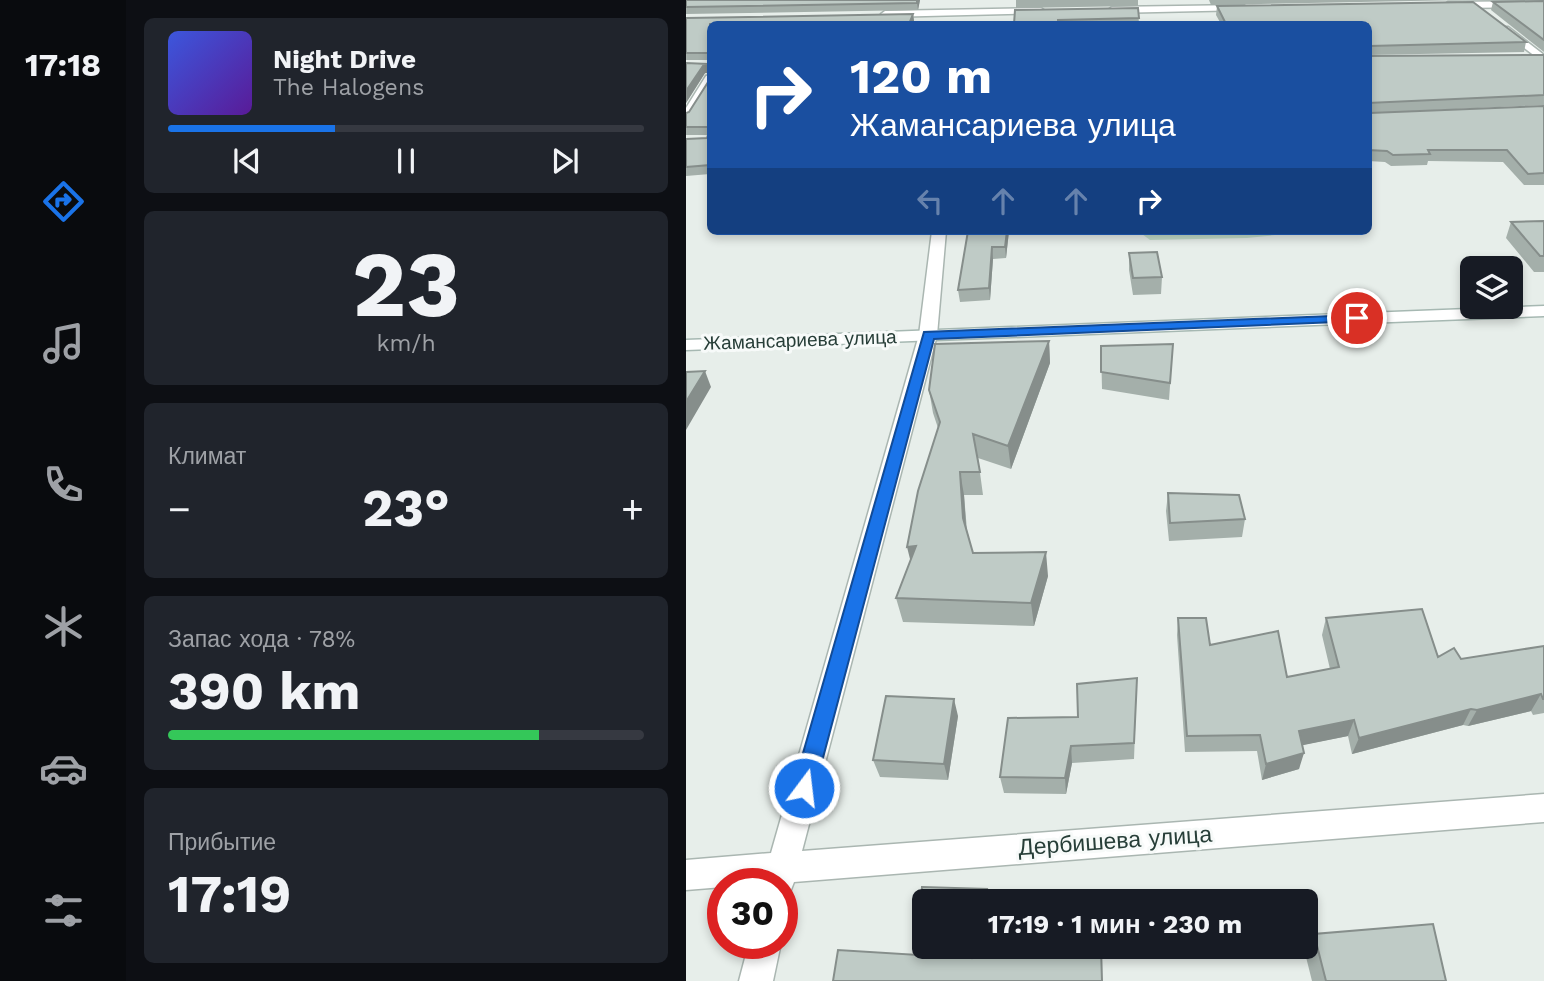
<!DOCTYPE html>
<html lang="ru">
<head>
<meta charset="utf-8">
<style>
	body { margin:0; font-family:"Work Sans",sans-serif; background:#20242c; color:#f1f3f6; height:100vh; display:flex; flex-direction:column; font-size:26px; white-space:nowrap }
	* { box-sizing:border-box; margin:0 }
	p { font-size:23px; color:#9ea1a6 }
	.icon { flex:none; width:38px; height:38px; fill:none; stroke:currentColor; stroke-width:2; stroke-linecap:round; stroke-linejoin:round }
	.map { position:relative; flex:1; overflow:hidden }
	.side { display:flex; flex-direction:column; gap:18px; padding:18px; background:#0d0f14; width:560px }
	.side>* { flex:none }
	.top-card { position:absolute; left:21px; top:21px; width:665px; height:214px; border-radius:10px; box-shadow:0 4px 10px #0003; background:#1a4fa0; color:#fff; overflow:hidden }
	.tools { position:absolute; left:774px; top:256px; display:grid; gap:14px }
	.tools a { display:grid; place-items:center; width:63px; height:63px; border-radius:10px; background:#171b24; box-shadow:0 4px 10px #0003; font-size:35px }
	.speed { position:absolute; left:21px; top:868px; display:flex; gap:14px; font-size:35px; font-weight:700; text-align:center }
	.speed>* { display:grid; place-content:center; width:91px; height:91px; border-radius:50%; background:#171b24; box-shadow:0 4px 10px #0003; line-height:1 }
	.speed .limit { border:10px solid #d22; background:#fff; color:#111 }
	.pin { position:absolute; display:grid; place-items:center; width:60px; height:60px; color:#fff; margin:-30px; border:4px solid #fff; border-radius:50%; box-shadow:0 2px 7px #0007 }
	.me { position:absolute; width:77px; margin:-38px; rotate:15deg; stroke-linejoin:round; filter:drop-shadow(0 0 5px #0008) }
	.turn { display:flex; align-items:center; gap:24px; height:147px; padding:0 28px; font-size:32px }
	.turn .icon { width:91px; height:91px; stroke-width:2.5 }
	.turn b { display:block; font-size:49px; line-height:60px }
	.lanes { display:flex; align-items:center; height:66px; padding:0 28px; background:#0003; justify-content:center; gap:35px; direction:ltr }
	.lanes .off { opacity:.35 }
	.big { font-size:52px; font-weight:700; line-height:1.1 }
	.side .tile { flex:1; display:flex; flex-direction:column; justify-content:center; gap:10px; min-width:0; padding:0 24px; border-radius:10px; background:#20242c }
	.side .dial { align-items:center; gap:0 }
	.dial b { font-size:91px; line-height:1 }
	.song { display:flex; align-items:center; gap:21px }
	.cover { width:84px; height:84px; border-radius:10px; background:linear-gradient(135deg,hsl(230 70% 55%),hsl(270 70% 35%)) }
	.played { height:7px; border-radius:4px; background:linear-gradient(90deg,#1a73e8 35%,#363941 35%) }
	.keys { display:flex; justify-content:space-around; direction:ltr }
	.heat { display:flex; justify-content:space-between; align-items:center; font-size:38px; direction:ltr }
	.charge { height:10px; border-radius:5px; background:linear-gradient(90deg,#34c759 78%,#363941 0) }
	.trip { position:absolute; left:226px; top:889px; width:406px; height:70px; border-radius:10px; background:#171b24; box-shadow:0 4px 10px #0003; font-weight:700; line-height:70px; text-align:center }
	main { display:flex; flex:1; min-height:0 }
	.tabs { display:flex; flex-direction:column; width:126px; justify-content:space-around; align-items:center; background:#090b0e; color:#9ea1a6 }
	.tabs .icon { width:49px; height:49px }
	.tabs .current { color:#1a73e8 }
	.tabs b { font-size:32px; color:#f1f3f6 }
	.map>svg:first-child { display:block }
	.green { fill:#c2dcc9 }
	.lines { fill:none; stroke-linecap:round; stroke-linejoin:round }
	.street-casing { stroke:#aab6b1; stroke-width:3 }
	.secondary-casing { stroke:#a6b8b2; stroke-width:3 }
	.street { fill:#fff; fill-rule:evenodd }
	.secondary { fill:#fff; fill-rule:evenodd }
	.wall { fill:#a4afaa }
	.shaded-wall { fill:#868e8b }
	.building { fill:#bfcbc6; stroke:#868e8b; stroke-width:2 }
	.route { fill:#1a73e8; stroke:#114b97; stroke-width:2 }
	.labels { text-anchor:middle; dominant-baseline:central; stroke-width:6; stroke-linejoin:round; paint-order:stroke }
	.street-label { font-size:19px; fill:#273e38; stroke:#f7faf9 }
	.near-street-label { font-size:23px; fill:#273e38; stroke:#f7faf9 }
</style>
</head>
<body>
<main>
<nav class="tabs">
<b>17:18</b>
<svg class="icon current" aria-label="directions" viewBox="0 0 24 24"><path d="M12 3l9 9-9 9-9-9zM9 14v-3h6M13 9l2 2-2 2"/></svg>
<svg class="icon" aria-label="music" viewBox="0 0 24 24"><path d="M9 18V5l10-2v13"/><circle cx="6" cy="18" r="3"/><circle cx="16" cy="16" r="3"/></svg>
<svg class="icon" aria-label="phone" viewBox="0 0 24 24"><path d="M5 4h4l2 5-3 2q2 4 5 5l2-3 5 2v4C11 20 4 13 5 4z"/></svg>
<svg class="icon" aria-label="climate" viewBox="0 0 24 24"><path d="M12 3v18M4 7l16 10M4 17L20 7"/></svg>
<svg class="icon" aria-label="car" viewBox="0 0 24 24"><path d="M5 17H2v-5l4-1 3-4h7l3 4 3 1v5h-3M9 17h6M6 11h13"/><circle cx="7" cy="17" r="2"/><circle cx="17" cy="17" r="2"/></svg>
<svg class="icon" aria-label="filters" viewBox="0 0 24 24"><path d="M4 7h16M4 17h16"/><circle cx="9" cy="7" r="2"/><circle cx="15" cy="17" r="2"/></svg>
</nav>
<section class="side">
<div class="tile">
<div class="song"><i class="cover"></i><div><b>Night Drive</b><p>The Halogens</p></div></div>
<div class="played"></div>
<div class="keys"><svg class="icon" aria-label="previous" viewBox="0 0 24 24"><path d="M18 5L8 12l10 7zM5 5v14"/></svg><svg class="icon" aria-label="pause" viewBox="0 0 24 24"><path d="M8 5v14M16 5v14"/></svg><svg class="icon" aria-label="next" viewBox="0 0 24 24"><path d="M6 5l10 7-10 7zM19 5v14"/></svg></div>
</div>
<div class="tile dial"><b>23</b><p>km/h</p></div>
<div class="tile"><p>Климат</p>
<div class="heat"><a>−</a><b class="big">23°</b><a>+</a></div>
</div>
<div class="tile"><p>Запас хода · 78%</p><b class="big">390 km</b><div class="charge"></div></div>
<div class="tile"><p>Прибытие</p><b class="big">17:19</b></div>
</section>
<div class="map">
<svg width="858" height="981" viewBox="0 0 858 981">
	<rect width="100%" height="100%" fill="#e7eeea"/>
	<!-- green -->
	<path class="green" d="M452,231H628L561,238L464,240Z"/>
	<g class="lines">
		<!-- street casing -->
		<g class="street-casing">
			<path id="street" d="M858,1V7L762,8L758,5L762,2Z
				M558,5L561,10L426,13L422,10L426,7Z
				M355,8L359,11L358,13L199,17L195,14L199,11Z
				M816,27H822L858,55V63L816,31Z
				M24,75V86L4,119L0,120V108L20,76Z
				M246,231H260L251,335L116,851L858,794V822L108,882L103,895L96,898V884H37V887L0,890V860L85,853L233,335Z
				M63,943H95L87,981H53Z"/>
		</g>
		<!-- secondary casing -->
		<g class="secondary-casing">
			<path id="secondary" d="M858,306V316L0,350V340Z"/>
		</g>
		<!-- street -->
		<use href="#street" class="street"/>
		<!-- secondary -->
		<use href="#secondary" class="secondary"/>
	</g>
	<!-- wall -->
	<path class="wall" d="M0,0H234L232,10L0,14Z
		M330,0H452V6L330,8Z
		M523,0H777L525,5Z
		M858,1V52L805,10L807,2Z
		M531,6L840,42L838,52L682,55V24H535L530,15Z
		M452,8L453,24H328Z
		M227,14L228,21L227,24H24V174L0,176V139L21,138L22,135H0V113L3,112L24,79V73H19L0,103V63L22,64L23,60H0V18Z
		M858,55V105L684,113L858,106V185H838L817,162L742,161L741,165L705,166L699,162L682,161V56Z
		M858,221V272H848L820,238L825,222Z
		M282,231H323L320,258L307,259L304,300L274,302L272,290Z
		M443,253L476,277L475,294L447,295L443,270Z
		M363,341L364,363L325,469L292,458L297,495H278L281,530L287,553L362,576L348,626L217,622L210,598L225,560L252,428L247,413L243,390Z
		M487,344L483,400L416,389L415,346Z
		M482,493L559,519L556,537L483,541L480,511Z
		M492,618L524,645L601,677L644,669L636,635L640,618L752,657L775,659L858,646V713L847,715L845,711L782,726L777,725L666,754L662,736L616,745L613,769L576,780L571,751L499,752L491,635Z
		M451,678L448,759L386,763L380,794L318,793L314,777L392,717Z
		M272,716L262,780L194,777L187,760Z
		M628,934L760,981H626L619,953Z"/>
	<!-- shaded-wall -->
	<path class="shaded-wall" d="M231,0H234L232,10L231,3Z
		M227,14L228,21L227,24H223Z
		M23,65L24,73H19L0,103V91L17,66Z
		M321,231H323L320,258L319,247Z
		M306,247L307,259L304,300L303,288Z
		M363,341L364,363L325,469L322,446Z
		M19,371L25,387L0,430V402Z
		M274,472L278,495L281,541L277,518Z
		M230,546L227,571L221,547Z
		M360,552L362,576L348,626L345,603Z
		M855,694L845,711L782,726L791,710Z
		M268,699L272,716L262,780L258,764Z
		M785,709L777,725L666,754L673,738Z
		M668,720L662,736L608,747L613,731Z
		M385,746L386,763L380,794L379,778Z
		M618,753L613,769L576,780L580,764Z
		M301,889L305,901H299Z
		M290,947H302L295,981L287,958Z"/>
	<!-- building -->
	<path class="building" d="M0,0H231V3L0,7Z
		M858,1V40L807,2Z
		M787,2L840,42L684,46L682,53V24H540L531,6Z
		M452,8L453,18L372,20V24H328L329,10Z
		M227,14L223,24H24V165L0,167V139L21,138L24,129L21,127H0V113L3,112L24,79L23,65L17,66L0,91V63L22,64L24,55L22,53H0V18Z
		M858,55V95L682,103V56Z
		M858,106V173L842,174L821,150H742L744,154L707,155L701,151L682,150V111L684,113Z
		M858,221V256H854L825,222Z
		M282,231H321L319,247H306L303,288L272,290Z
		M471,252L476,277L447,278L443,253Z
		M363,341L322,446L287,434L294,472H274L277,518L287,553L360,552L345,603L210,598L230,546L221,547L232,491L254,422L243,390L249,344Z
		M487,344L484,383L415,372V346Z
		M19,371L0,402V372Z
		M482,493L553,495L559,519L484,523Z
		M736,609L752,657L768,648L775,659L858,646V699H857L855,694L791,710L785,709L673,738L668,720L613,731L618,753L580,764L574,735L501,736L492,618H520L524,645L592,631L601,677L653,667L640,618Z
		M451,678L448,743L385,746L379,778L314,777L322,718L392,717L391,684Z
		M200,696L268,699L258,764L187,760Z
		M236,887L301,889L299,901H238V947H290L287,958L346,947H415L416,981H147L152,950L232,955Z
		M747,924L760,981H640L628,934Z"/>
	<!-- route -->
	<path class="route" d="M671,315L677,318L675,321L248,339L129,788L125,795L118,798L110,795L107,788L238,332Z"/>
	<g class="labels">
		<!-- street labels -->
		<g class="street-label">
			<text transform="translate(114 340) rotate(-2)">Жамансариева улица</text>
		</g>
		<!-- near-street labels -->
		<g class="near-street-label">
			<text transform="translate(429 841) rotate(-4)">Дербишева улица</text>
		</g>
	</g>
</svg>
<div class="tools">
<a><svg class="icon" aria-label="layers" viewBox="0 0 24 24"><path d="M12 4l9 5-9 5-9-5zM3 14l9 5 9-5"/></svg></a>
</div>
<div class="speed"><div class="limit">30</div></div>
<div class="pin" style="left:671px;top:318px;background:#d93025"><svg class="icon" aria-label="arrive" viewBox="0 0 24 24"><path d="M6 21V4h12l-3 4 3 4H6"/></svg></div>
<svg class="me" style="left:118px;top:788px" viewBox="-20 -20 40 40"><circle r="17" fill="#1a73e8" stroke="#fff" stroke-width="3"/><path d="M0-11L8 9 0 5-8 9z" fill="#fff"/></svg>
<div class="trip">17:19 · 1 мин · 230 m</div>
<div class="top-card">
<div class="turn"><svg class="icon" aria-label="right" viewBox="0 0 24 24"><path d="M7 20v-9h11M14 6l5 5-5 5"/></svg><div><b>120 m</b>Жамансариева улица</div></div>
<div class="lanes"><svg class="icon off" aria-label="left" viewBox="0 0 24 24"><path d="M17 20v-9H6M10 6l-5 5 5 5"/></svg><svg class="icon off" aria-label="ahead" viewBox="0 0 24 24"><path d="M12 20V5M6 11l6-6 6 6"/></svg><svg class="icon off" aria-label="ahead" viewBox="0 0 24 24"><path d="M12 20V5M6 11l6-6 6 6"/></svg><svg class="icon" aria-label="right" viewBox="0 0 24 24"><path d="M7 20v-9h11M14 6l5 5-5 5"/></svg></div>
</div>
</div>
</main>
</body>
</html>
